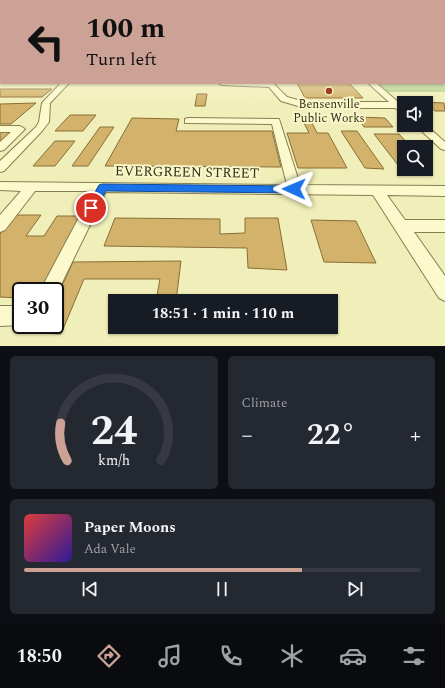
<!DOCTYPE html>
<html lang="en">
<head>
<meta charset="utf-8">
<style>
	body { margin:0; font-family:Spectral,serif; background:#242831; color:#f1f3f6; height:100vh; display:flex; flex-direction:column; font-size:15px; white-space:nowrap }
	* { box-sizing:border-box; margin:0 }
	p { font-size:13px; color:#9ea1a6 }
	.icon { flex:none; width:22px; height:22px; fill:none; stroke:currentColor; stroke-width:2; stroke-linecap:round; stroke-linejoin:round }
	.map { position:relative; height:346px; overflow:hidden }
	.drawer { display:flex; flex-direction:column; gap:10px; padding:10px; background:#0d0f14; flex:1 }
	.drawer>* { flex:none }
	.guide { position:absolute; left:0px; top:0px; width:445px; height:84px; box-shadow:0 1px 3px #0004; background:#cba295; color:#111; overflow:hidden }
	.tools { position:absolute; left:397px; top:96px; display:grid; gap:8px }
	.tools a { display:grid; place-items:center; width:36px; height:36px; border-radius:0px; background:#171b24; box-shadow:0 1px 3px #0004; font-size:20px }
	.speed { position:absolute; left:12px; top:282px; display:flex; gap:8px; font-size:20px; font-weight:700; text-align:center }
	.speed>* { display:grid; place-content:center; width:52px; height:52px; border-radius:50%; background:#171b24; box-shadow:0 1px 3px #0004; line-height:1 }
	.speed .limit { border:2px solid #111; border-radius:6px; background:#fff; color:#111 }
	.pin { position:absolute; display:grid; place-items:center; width:34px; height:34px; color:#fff; margin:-17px; border:2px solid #fff; border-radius:50%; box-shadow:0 1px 4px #0007 }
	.me { position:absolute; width:44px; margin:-22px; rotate:271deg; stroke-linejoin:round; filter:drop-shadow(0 0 3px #0008) }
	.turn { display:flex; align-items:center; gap:14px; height:84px; padding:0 20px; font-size:18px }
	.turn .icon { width:52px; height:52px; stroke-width:2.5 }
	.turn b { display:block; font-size:28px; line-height:34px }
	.big { font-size:30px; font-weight:700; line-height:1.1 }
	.drawer .card { flex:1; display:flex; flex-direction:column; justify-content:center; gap:6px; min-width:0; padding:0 14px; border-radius:6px; background:#242831 }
	.drawer .dial { align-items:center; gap:0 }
	.dial svg { height:104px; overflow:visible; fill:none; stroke:#363941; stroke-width:7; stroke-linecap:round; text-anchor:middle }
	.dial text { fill:#f1f3f6; stroke:none }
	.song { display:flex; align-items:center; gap:12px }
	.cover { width:48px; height:48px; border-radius:6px; background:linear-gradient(135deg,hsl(0 70% 55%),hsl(250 70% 35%)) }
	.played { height:4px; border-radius:2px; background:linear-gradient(90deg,#cba295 70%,#363941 70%) }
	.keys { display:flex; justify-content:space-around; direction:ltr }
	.heat { display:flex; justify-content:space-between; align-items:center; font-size:22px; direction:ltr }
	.drawer .tiles { flex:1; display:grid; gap:10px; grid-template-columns:1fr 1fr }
	.card:last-child { grid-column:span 2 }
	.trip { position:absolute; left:108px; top:294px; width:230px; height:40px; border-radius:0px; background:#171b24; box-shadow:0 1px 3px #0004; font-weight:700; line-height:40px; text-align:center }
	.dock { display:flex; height:64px; justify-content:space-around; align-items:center; background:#090b0e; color:#9ea1a6 }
	.dock .icon { width:28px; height:28px }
	.dock .selected { color:#cba295 }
	.dock b { font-size:18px; color:#f1f3f6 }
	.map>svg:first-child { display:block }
	.green { fill:#b6cf8d }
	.building { fill:#d3b26b; stroke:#896e36 }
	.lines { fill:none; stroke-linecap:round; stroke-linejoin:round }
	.minor-casing { stroke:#887e52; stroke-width:2 }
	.minor { fill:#fcfacc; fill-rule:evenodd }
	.route { fill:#1a73e8; stroke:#114b97 }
	.poi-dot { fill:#9c3f1e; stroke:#f8f7c9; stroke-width:1.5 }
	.labels { text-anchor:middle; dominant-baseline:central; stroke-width:4; stroke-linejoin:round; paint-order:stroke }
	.far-poi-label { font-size:12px; fill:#362f19; stroke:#f8f7c9 }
	.street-label { font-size:14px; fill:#362f19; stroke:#f8f7c9 }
</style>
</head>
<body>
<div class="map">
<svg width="445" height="346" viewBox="0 0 445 346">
	<rect width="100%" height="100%" fill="#f1efb9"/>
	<!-- green -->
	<path class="green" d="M444,55L445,92H386L375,83H444Z"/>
	<!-- building -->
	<path class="building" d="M297,83H349L363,98H305Z
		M0,89H52L42,97H0Z
		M197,94H207L205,106H195Z
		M424,102L444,103L445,111H435Z
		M36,103L11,124H0V104Z
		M70,115H96L83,131H55Z
		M357,117L385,118L393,127H364Z
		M132,118L179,119L176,131H272L281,167L105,166Z
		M304,123H312L317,133H328L347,168H298L287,133H309Z
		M100,127H114L88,166H72Z
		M0,131H12L0,142Z
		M341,131H357L384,169L365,168Z
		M374,134H399L411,147H404V169H401Z
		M55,141H75L55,166H33Z
		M15,215H41L26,236H44L57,216H82L43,291H21V298L0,297V234Z
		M115,218L220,219V234L245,233V218H278L287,270L248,268L247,248L104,246Z
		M311,220L356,221L376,263L324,262Z
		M181,261L176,301H156L160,279H84L61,334L40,333L44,325H55V301L73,262Z
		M151,327H173L172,333H150Z"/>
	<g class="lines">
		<!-- minor casing -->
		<g class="minor-casing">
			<path id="minor" d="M61,83H69L50,103L49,122L42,131L4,171L0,172V161L36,127L39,122L42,103Z
				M218,83H273L287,97L305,102H389L368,83H376L404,107V114L395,108H305L281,101L269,87L222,85Z
				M188,118L279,119L300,185L445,186V196L387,195L405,220H445V232H414L445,276V301L439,298L373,195L106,192L55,297V291H40L93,191H35L5,230L0,232V215L21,191L0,190V182L287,185L272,124L185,123V119Z
				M415,125H426L445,142V150L441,149Z
				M0,126H20L25,129L4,150L0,151V142L11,132H0Z
				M0,306H21V325H23L0,326Z"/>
		</g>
		<!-- minor -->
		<use href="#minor" class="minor"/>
	</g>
	<!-- sky -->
	<linearGradient id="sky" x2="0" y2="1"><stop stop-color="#8ab9d8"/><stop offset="0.53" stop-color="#f9f8e0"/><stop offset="1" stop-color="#f9f8e0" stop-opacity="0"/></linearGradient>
	<rect width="445" height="103" fill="url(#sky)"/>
	<!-- route -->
	<path class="route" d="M102,184L294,186L299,189L294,193L106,191L95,211H88L86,208L99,185Z"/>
	<!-- markers -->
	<circle class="poi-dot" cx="329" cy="91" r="4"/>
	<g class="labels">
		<!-- far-poi labels -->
		<g class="far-poi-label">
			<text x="329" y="104">Bensenville<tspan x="329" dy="14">Public Works</tspan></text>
		</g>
		<!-- street labels -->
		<g class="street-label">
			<text transform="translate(187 172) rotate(1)">EVERGREEN STREET</text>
		</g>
	</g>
</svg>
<div class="tools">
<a><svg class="icon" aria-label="sound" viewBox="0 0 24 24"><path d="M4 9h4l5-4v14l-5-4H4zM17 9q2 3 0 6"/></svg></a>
<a><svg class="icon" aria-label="search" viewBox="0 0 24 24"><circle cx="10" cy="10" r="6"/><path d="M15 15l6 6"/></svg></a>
</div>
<div class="speed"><div class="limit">30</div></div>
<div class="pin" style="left:91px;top:208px;background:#d93025"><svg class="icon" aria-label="arrive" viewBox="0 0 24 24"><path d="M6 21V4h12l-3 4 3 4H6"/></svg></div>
<svg class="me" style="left:294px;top:189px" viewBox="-20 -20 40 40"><path d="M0-17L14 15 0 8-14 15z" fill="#1a73e8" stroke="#fff" stroke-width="4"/></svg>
<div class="trip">18:51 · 1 min · 110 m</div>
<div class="guide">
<div class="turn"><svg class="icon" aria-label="left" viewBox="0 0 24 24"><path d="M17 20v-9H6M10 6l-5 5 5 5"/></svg><div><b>100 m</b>Turn left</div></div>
</div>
</div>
<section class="drawer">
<div class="tiles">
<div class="card dial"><svg viewBox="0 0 100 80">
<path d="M14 69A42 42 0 1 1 86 69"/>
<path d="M14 69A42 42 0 0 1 9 40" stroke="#cba295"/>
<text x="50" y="56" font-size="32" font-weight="700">24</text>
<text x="50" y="72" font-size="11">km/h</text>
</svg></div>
<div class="card"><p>Climate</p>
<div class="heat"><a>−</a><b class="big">22°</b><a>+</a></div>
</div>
<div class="card">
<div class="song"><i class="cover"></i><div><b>Paper Moons</b><p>Ada Vale</p></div></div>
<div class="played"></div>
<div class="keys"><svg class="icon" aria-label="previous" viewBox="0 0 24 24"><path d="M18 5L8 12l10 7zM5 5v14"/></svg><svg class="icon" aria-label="pause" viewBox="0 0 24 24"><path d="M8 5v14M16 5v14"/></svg><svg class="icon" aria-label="next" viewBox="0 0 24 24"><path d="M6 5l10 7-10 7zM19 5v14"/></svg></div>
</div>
</div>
</section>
<nav class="dock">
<b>18:50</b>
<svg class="icon selected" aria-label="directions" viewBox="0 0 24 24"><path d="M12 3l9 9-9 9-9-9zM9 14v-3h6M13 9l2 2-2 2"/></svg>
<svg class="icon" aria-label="music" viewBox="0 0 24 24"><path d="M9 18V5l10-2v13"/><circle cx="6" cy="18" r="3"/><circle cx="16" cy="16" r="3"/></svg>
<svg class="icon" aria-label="phone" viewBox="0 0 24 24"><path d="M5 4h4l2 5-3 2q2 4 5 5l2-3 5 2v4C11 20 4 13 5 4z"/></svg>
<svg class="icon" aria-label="climate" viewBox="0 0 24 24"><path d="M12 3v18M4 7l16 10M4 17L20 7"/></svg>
<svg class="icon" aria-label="car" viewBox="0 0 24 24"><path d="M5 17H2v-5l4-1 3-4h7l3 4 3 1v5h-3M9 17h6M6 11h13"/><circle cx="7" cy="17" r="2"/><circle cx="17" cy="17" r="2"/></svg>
<svg class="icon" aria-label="filters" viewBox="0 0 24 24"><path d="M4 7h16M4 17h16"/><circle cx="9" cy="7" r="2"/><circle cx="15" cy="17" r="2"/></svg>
</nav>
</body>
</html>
